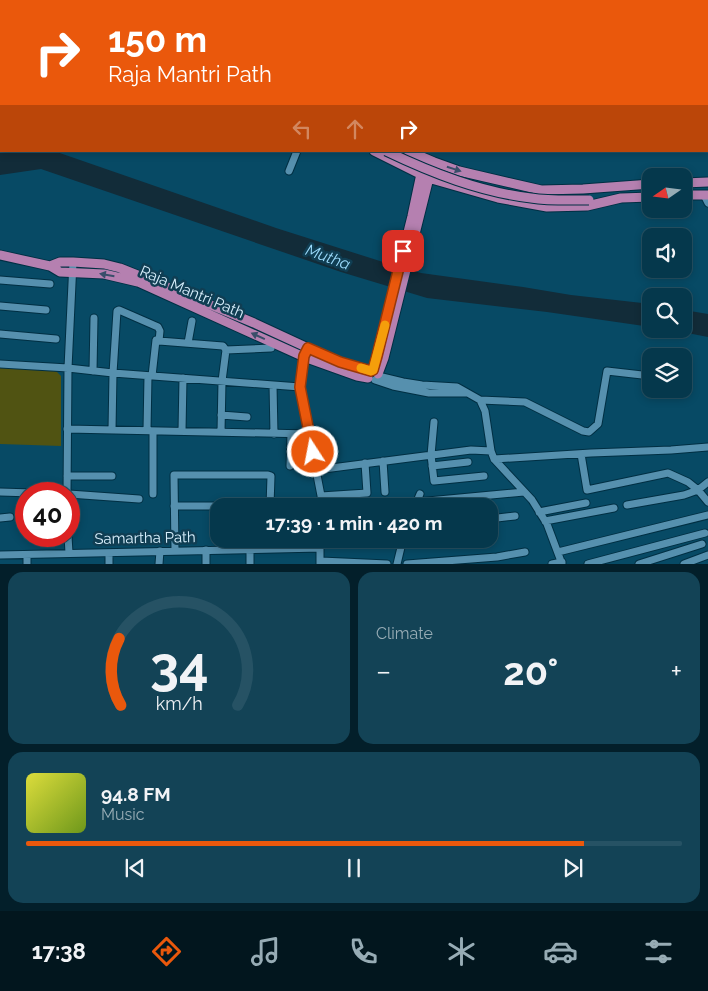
<!DOCTYPE html>
<html lang="en">
<head>
<meta charset="utf-8">
<style>
	body { margin:0; font-family:Raleway,sans-serif; background:#134356; color:#f1f3f6; height:100vh; display:flex; flex-direction:column; font-size:19px; white-space:nowrap }
	* { box-sizing:border-box; margin:0 }
	p { font-size:16px; color:#97acb5 }
	.icon { flex:none; width:28px; height:28px; fill:none; stroke:currentColor; stroke-width:2; stroke-linecap:round; stroke-linejoin:round }
	.map { position:relative; height:564px; overflow:hidden }
	.side { display:flex; flex-direction:column; gap:8px; padding:8px; background:#031f2a; flex:1 }
	.side>* { flex:none }
	.guide { position:absolute; left:0px; top:0px; width:709px; height:152px; box-shadow:0 2px 8px #0003,0 0 0 1px #265264; background:#ea580c; color:#fff; overflow:hidden }
	.needle { width:32px; rotate:256deg }
	.tools { position:absolute; left:642px; top:168px; display:grid; gap:10px }
	.tools a { display:grid; place-items:center; width:50px; height:50px; border-radius:10px; background:#05384c; box-shadow:0 2px 8px #0003,0 0 0 1px #265264; font-size:25px }
	.speed { position:absolute; left:15px; top:482px; display:flex; gap:10px; font-size:25px; font-weight:700; text-align:center }
	.speed>* { display:grid; place-content:center; width:65px; height:65px; border-radius:50%; background:#05384c; box-shadow:0 2px 8px #0003,0 0 0 1px #265264; line-height:1 }
	.speed .limit { border:8px solid #d22; background:#fff; color:#111 }
	.pin { position:absolute; display:grid; place-items:center; width:42px; height:42px; color:#fff; margin:-21px; border-radius:10px; box-shadow:0 2px 8px #0006 }
	.me { position:absolute; width:55px; margin:-28px; rotate:349deg; stroke-linejoin:round; filter:drop-shadow(0 0 4px #0008) }
	.turn { display:flex; align-items:center; gap:18px; height:105px; padding:0 25px; font-size:22px }
	.turn .icon { width:65px; height:65px; stroke-width:2.5 }
	.turn b { display:block; font-size:35px; line-height:42px }
	.lanes { display:flex; align-items:center; height:48px; padding:0 25px; background:#0003; justify-content:center; gap:25px; direction:ltr }
	.lanes .off { opacity:.35 }
	.big { font-size:38px; font-weight:700; line-height:1.1 }
	.side .card { flex:1; display:flex; flex-direction:column; justify-content:center; gap:8px; min-width:0; padding:0 18px; border-radius:15px; background:#134356 }
	.side .dial { align-items:center; gap:0 }
	.dial svg { height:130px; overflow:visible; fill:none; stroke:#265264; stroke-width:7; stroke-linecap:round; text-anchor:middle }
	.dial text { fill:#f1f3f6; stroke:none }
	.song { display:flex; align-items:center; gap:15px }
	.cover { width:60px; height:60px; border-radius:8px; background:linear-gradient(135deg,hsl(60 70% 55%),hsl(80 70% 35%)) }
	.played { height:5px; border-radius:2px; background:linear-gradient(90deg,#ea580c 85%,#265264 85%) }
	.keys { display:flex; justify-content:space-around; direction:ltr }
	.heat { display:flex; justify-content:space-between; align-items:center; font-size:28px; direction:ltr }
	.side .tiles { flex:1; display:grid; gap:8px; grid-template-columns:1fr 1fr }
	.card:last-child { grid-column:span 2 }
	.trip { position:absolute; left:210px; top:498px; width:288px; height:50px; border-radius:15px; background:#05384c; box-shadow:0 2px 8px #0003,0 0 0 1px #265264; font-weight:700; line-height:50px; text-align:center }
	.dock { display:flex; height:80px; justify-content:space-around; align-items:center; background:#02161e; color:#97acb5 }
	.dock .icon { width:35px; height:35px }
	.dock .on { color:#ea580c }
	.dock b { font-size:22px; color:#f1f3f6 }
	.map>svg:first-child { display:block }
	.green { fill:#505312 }
	.water { fill:#122c39 }
	.lines { fill:none; stroke-linecap:round; stroke-linejoin:round }
	.canal { stroke:#122c39; stroke-width:5 }
	.minor-casing { stroke:#002f43; stroke-width:9 }
	.major-casing { stroke:#002f43; stroke-width:11 }
	.minor { stroke:#5690ae; stroke-width:7 }
	.major { stroke:#b580b0; stroke-width:9 }
	.major-bridge-casing { stroke:#002f43; stroke-width:11; stroke-linecap:butt }
	.major-bridge { stroke:#b580b0; stroke-width:9 }
	.oneway { fill:#394e6a }
	.route-casing { stroke:#983908; stroke-width:12 }
	.route { stroke:#ea580c; stroke-width:9 }
	.slow { stroke:#f59e0b; stroke-width:9 }
	.labels { text-anchor:middle; dominant-baseline:central; stroke-width:5; stroke-linejoin:round; paint-order:stroke }
	.street-label { font-size:15px; fill:#d8f0fd; stroke:#103e53 }
	.water-label { font-size:16px; font-style:italic; fill:#9bdafb; stroke:#103e53 }
</style>
</head>
<body>
<div class="map">
<svg width="708" height="564" viewBox="0 0 708 564">
	<rect width="100%" height="100%" fill="#074a65"/>
	<!-- green -->
	<path class="green" d="M345,0H675L676,1H346Z
		M0,367L49,369L57,372L61,376V446L0,444Z"/>
	<!-- water -->
	<path class="water" d="M0,132L1,133V151H54L276,228L383,262L421,273L523,287L571,295L651,304V327L547,312L427,298L341,272L41,169L0,175Z
		M684,310L708,314V337L667,329H684Z"/>
	<g class="lines">
		<!-- canal -->
		<path class="canal" d="M346,0L347,1"/>
		<!-- minor casing -->
		<g class="minor-casing">
			<path id="minor" d="M153,0L155,1
				M299,0L300,1
				M332,0L333,1
				M0,48H1
				M708,73V72
				M289,171L297,151
				M704,195L708,203
				M0,280L50,284
				M0,306L46,310
				M0,334L56,339
				M159,341L223,346L226,350L222,381L221,432
				M188,343L192,321
				M308,348L304,357L300,387L323,506H319
				M226,350L271,348
				M0,364L68,368L113,373L300,387
				M93,371L94,318
				M378,376L403,382L422,385L457,387L480,400L485,411L491,451L494,459L532,500L547,524L562,564
				M375,380L393,386L429,393H467
				M273,385L274,434
				M480,400L525,402L583,431L589,432L598,424L607,371L651,376
				M221,415L247,417
				M434,422L431,455L434,481L484,476
				M67,429L310,434
				M112,430L113,373L117,311L119,310L158,327L160,331L159,341L156,340L152,376H155
				M147,430L148,376
				M153,431V494
				M182,431L183,378
				M581,454L587,490L668,473L688,482L698,490L708,502
				M494,459L591,453L671,450L708,447
				M383,461L385,492
				M290,466L291,434
				M432,466L468,462
				M316,470L471,450L491,451
				M67,476H112
				M0,492L65,494
				M67,494L68,368L73,262
				M69,494L139,499
				M321,496L367,493L365,463
				M417,502L524,492
				M627,505L684,495L698,490L708,482
				M174,506H219
				M415,506L420,494
				M539,512L586,503
				M0,518L10,517
				M489,519L515,516
				M545,521L614,508
				M68,536L69,553
				M206,550V564
				M175,551L174,475H268L271,476L270,506
				M558,552L708,515
				M109,553V564
				M0,555L320,548
				M321,561L387,564
				M27,564V555
				M159,564L160,551
				M250,564V549
				M320,564V539
				M397,564L403,539
				M407,564L497,557L525,552
				M552,564L562,562
				M588,564L705,533
				M639,564L702,544
				M684,564L708,555"/>
		</g>
		<!-- major casing -->
		<g class="major-casing">
			<path id="major" d="M204,0L206,1
				M218,0L220,1
				M374,151L428,178L498,198L525,203L547,207L587,206L621,198L651,197
				M408,151L434,162L459,171L541,190L583,189L651,184
				M684,183L708,182
				M684,195H708
				M0,255L50,266L60,272L104,274L138,282L304,357L357,376L368,378
				M50,266L60,262H73L104,264L120,268L175,290L254,323L308,348L339,362L371,371
				M373,371L377,356L412,216L422,169
				M378,374L384,358L430,174"/>
		</g>
		<!-- minor -->
		<use href="#minor" class="minor"/>
		<!-- major -->
		<use href="#major" class="major"/>
		<!-- major-bridge casing -->
		<g class="major-bridge-casing">
			<path id="major-bridge" d="M386,151C432,173 480,192 531,198C550,201 570,200 589,200"/>
		</g>
		<!-- major-bridge -->
		<use href="#major-bridge" class="major-bridge"/>
	</g>
	<!-- one-way arrows -->
	<defs><path id="oneway-solid" d="M-6-.8H1V-3.2L6.5 0L1 3.2V.8H-6Z" transform="scale(1.25)"/></defs>
	<g class="oneway">
		<use href="#oneway-solid" transform="translate(454 169) rotate(18)"/>
		<use href="#oneway-solid" transform="translate(107 275) rotate(-170)"/>
		<use href="#oneway-solid" transform="translate(258 336) rotate(-156)"/>
	</g>
	<g class="lines">
		<!-- route casing -->
		<g class="route-casing">
			<path id="route" d="M313,452L300,387L304,356L308,348L340,362L371,371L373,370L377,356L403,251"/>
		</g>
		<!-- route -->
		<use href="#route" class="route"/>
		<!-- slow -->
		<path class="slow" d="M361,368L371,371L373,370L385,325"/>
	</g>
	<g class="labels">
		<!-- street labels -->
		<g class="street-label">
			<text transform="translate(192 292) rotate(23)">Raja Mantri Path</text>
			<text transform="translate(145 538) rotate(-1)">Samartha Path</text>
		</g>
		<!-- water labels -->
		<g class="water-label">
			<text transform="translate(328 257) rotate(20)">Mutha</text>
		</g>
	</g>
</svg>
<div class="tools">
<a><svg class="needle" viewBox="-14 -14 28 28"><path d="M0-13l5 13h-10z" fill="#e53935"/><path d="M0 13l5-13h-10z" fill="#97acb5"/></svg></a>
<a><svg class="icon" aria-label="sound" viewBox="0 0 24 24"><path d="M4 9h4l5-4v14l-5-4H4zM17 9q2 3 0 6"/></svg></a>
<a><svg class="icon" aria-label="search" viewBox="0 0 24 24"><circle cx="10" cy="10" r="6"/><path d="M15 15l6 6"/></svg></a>
<a><svg class="icon" aria-label="layers" viewBox="0 0 24 24"><path d="M12 4l9 5-9 5-9-5zM3 14l9 5 9-5"/></svg></a>
</div>
<div class="speed"><div class="limit">40</div></div>
<div class="pin" style="left:403px;top:251px;background:#d93025"><svg class="icon" aria-label="arrive" viewBox="0 0 24 24"><path d="M6 21V4h12l-3 4 3 4H6"/></svg></div>
<svg class="me" style="left:313px;top:452px" viewBox="-20 -20 40 40"><circle r="17" fill="#ea580c" stroke="#fff" stroke-width="3"/><path d="M0-11L8 9 0 5-8 9z" fill="#fff"/></svg>
<div class="trip">17:39 · 1 min · 420 m</div>
<div class="guide">
<div class="turn"><svg class="icon" aria-label="right" viewBox="0 0 24 24"><path d="M7 20v-9h11M14 6l5 5-5 5"/></svg><div><b>150 m</b>Raja Mantri Path</div></div>
<div class="lanes"><svg class="icon off" aria-label="left" viewBox="0 0 24 24"><path d="M17 20v-9H6M10 6l-5 5 5 5"/></svg><svg class="icon off" aria-label="ahead" viewBox="0 0 24 24"><path d="M12 20V5M6 11l6-6 6 6"/></svg><svg class="icon" aria-label="right" viewBox="0 0 24 24"><path d="M7 20v-9h11M14 6l5 5-5 5"/></svg></div>
</div>
</div>
<section class="side">
<div class="tiles">
<div class="card dial"><svg viewBox="0 0 100 80">
<path d="M14 69A42 42 0 1 1 86 69"/>
<path d="M14 69A42 42 0 0 1 13 28" stroke="#ea580c"/>
<text x="50" y="56" font-size="32" font-weight="700">34</text>
<text x="50" y="72" font-size="11">km/h</text>
</svg></div>
<div class="card"><p>Climate</p>
<div class="heat"><a>−</a><b class="big">20°</b><a>+</a></div>
</div>
<div class="card">
<div class="song"><i class="cover"></i><div><b>94.8 FM</b><p>Music</p></div></div>
<div class="played"></div>
<div class="keys"><svg class="icon" aria-label="previous" viewBox="0 0 24 24"><path d="M18 5L8 12l10 7zM5 5v14"/></svg><svg class="icon" aria-label="pause" viewBox="0 0 24 24"><path d="M8 5v14M16 5v14"/></svg><svg class="icon" aria-label="next" viewBox="0 0 24 24"><path d="M6 5l10 7-10 7zM19 5v14"/></svg></div>
</div>
</div>
</section>
<nav class="dock">
<b>17:38</b>
<svg class="icon on" aria-label="directions" viewBox="0 0 24 24"><path d="M12 3l9 9-9 9-9-9zM9 14v-3h6M13 9l2 2-2 2"/></svg>
<svg class="icon" aria-label="music" viewBox="0 0 24 24"><path d="M9 18V5l10-2v13"/><circle cx="6" cy="18" r="3"/><circle cx="16" cy="16" r="3"/></svg>
<svg class="icon" aria-label="phone" viewBox="0 0 24 24"><path d="M5 4h4l2 5-3 2q2 4 5 5l2-3 5 2v4C11 20 4 13 5 4z"/></svg>
<svg class="icon" aria-label="climate" viewBox="0 0 24 24"><path d="M12 3v18M4 7l16 10M4 17L20 7"/></svg>
<svg class="icon" aria-label="car" viewBox="0 0 24 24"><path d="M5 17H2v-5l4-1 3-4h7l3 4 3 1v5h-3M9 17h6M6 11h13"/><circle cx="7" cy="17" r="2"/><circle cx="17" cy="17" r="2"/></svg>
<svg class="icon" aria-label="filters" viewBox="0 0 24 24"><path d="M4 7h16M4 17h16"/><circle cx="9" cy="7" r="2"/><circle cx="15" cy="17" r="2"/></svg>
</nav>
</body>
</html>
